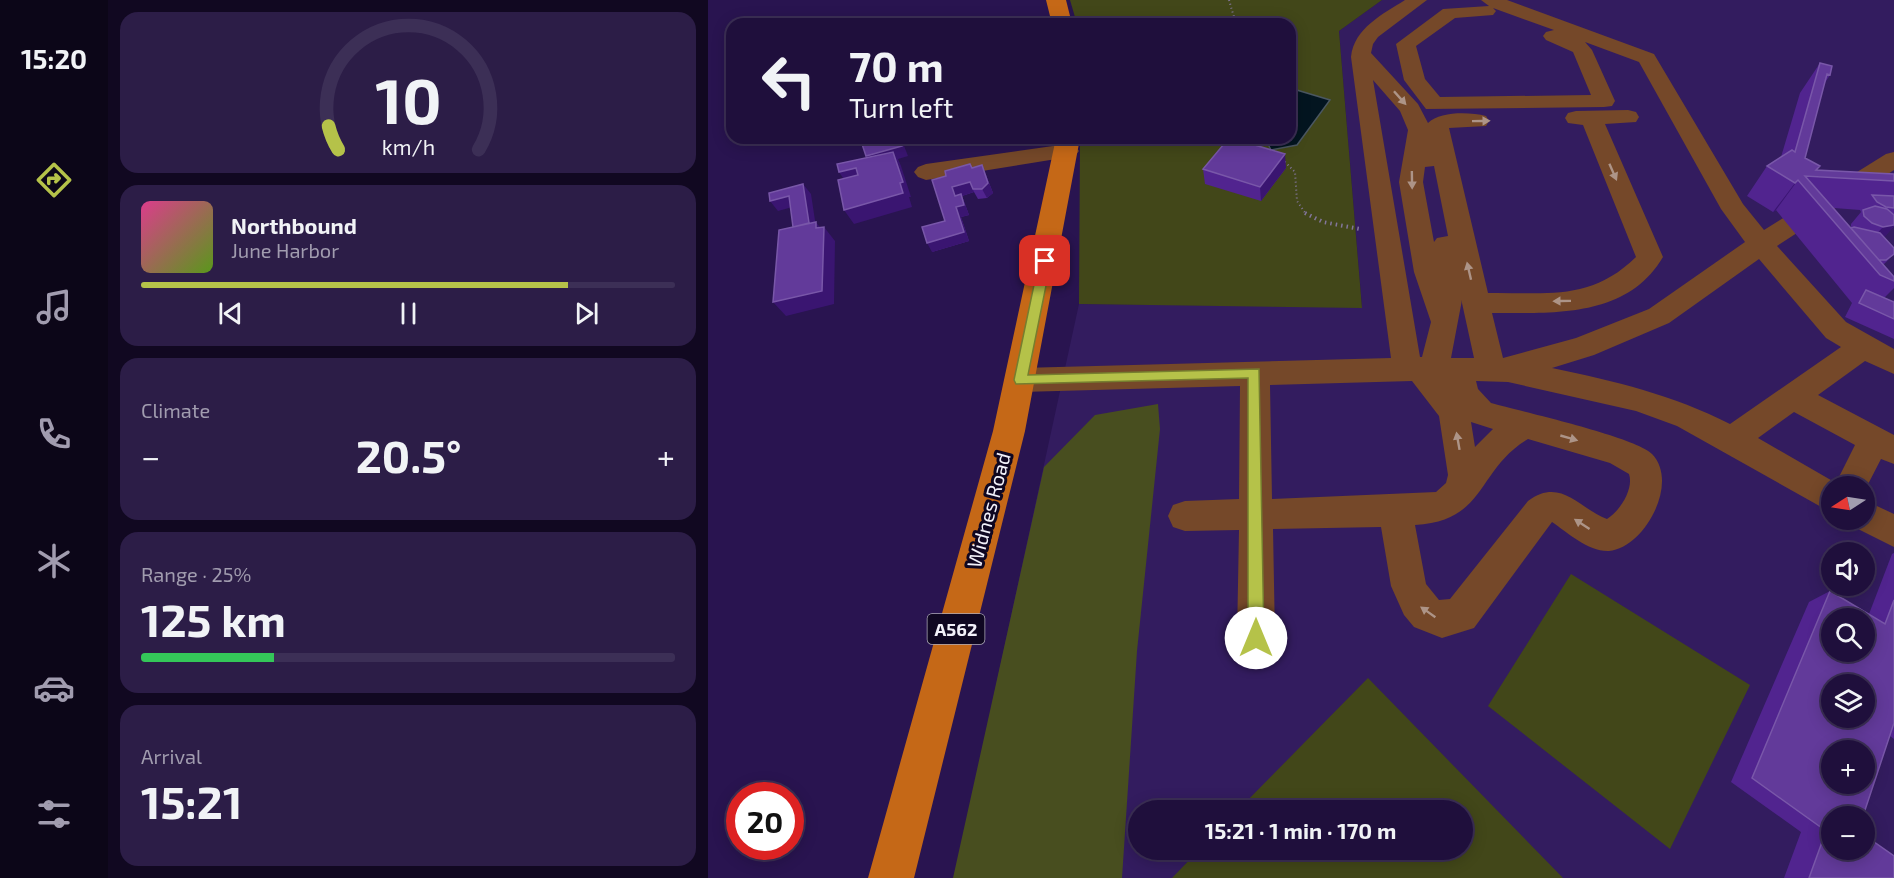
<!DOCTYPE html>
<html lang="en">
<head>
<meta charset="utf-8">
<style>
	body { margin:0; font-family:"Exo 2",sans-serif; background:#2c1d47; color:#f1f3f6; height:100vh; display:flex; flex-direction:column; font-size:22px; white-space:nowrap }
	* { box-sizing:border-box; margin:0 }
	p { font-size:20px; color:#a19caf }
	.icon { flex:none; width:33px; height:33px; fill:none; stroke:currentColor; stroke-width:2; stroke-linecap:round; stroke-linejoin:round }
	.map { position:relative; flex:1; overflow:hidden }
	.drawer { display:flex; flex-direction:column; gap:12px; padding:12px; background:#110821; width:600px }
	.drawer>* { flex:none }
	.banner { position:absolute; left:18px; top:18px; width:570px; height:126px; border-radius:18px; box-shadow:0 3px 15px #0003,0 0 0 2px #3c2f56; background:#1f0f3c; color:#f1f3f6; overflow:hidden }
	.needle { width:39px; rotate:258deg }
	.buttons { position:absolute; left:1113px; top:476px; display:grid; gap:12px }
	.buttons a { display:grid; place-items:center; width:54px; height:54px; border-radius:50%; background:#1f0f3c; box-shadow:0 3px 15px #0003,0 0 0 2px #3c2f56; font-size:30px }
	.speed { position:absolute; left:18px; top:782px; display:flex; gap:12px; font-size:30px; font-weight:700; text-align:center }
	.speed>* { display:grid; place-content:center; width:78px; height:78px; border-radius:50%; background:#1f0f3c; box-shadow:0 3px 15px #0003,0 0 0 2px #3c2f56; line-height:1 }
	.speed .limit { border:9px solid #d22; background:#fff; color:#111 }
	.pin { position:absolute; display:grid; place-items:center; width:51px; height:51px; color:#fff; margin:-26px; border-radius:12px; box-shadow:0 3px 9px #0006 }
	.me { position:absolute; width:66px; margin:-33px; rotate:0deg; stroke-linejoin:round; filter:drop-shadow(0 0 4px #0008) }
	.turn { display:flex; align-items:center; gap:21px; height:126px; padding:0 24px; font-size:27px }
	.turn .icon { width:78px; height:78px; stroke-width:2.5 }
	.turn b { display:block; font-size:42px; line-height:51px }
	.big { font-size:45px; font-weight:700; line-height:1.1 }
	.drawer .card { flex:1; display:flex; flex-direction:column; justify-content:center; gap:9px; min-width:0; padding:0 21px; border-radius:18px; background:#2c1d47 }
	.drawer .dial { align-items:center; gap:0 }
	.dial svg { height:156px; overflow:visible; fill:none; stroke:#3c2f56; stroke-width:7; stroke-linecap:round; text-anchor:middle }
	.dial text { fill:#f1f3f6; stroke:none }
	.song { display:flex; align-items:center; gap:18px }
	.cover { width:72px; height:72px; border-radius:9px; background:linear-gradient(135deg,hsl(330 70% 55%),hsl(90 70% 35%)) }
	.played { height:6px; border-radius:3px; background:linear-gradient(90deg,#b5c249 80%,#3c2f56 80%) }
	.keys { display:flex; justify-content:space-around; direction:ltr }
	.heat { display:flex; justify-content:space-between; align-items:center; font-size:33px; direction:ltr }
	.charge { height:9px; border-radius:4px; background:linear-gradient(90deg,#34c759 25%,#3c2f56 0) }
	.trip { position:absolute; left:420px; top:800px; width:345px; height:60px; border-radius:30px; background:#1f0f3c; box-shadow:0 3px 15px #0003,0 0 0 2px #3c2f56; font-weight:700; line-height:60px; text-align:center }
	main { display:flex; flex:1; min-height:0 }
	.tabs { display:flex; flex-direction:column; width:108px; justify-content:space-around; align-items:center; background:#0c0618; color:#a19caf }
	.tabs .icon { width:42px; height:42px }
	.tabs .on { color:#b5c249 }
	.tabs b { font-size:27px; color:#f1f3f6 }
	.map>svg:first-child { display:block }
	.built { fill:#331c5f; fill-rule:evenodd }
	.green { fill:#424719 }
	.forest { fill:#484e1f }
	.water { fill:#031520; stroke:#4b5761; stroke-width:1.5 }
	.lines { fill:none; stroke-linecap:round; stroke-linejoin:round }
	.path-far1 { stroke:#83769b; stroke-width:2; stroke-dasharray:1 3; stroke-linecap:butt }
	.path { stroke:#83769b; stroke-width:4; stroke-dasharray:1.5 4; stroke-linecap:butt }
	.minor { fill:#754829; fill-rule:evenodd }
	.major { fill:#c56817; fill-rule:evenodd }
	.wall { fill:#51248f; fill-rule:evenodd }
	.shaded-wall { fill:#3a1571 }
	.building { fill:#623a9a; stroke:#7957a9; stroke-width:1.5; fill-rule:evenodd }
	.oneway { fill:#ad9487 }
	.route { fill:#b5c249; stroke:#767e2f; stroke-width:1.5 }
	.labels { text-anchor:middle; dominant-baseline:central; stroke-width:6; stroke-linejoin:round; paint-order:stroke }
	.shield { fill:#0f0721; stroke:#aeabb8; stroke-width:1.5 }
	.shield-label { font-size:18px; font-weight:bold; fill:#f2f1f9 }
	.street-label { font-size:20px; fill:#f2f1f9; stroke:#0f0721 }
</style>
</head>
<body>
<main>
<nav class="tabs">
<b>15:20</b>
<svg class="icon on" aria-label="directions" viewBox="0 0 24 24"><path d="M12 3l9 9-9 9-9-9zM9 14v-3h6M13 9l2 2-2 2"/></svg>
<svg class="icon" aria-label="music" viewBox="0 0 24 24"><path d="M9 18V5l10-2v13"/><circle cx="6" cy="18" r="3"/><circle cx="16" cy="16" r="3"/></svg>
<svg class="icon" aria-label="phone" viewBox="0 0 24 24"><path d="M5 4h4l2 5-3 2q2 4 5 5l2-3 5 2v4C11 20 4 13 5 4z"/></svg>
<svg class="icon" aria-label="climate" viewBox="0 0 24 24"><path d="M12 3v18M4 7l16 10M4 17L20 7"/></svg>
<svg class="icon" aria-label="car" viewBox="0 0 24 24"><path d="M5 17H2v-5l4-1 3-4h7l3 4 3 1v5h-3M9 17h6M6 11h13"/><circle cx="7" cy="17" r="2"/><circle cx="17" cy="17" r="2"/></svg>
<svg class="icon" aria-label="filters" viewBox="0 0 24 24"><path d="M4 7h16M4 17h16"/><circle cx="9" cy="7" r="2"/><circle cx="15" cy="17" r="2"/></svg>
</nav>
<section class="drawer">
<div class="card dial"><svg viewBox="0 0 100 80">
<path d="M14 69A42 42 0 1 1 86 69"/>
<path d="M14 69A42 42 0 0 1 9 57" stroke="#b5c249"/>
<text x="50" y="56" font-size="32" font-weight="700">10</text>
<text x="50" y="72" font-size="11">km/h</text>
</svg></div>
<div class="card">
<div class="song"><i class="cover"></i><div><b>Northbound</b><p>June Harbor</p></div></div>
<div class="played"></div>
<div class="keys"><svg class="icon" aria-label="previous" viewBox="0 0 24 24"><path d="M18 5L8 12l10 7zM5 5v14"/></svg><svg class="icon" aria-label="pause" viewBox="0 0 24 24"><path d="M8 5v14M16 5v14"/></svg><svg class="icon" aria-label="next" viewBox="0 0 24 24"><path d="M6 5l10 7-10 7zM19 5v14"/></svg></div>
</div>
<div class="card"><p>Climate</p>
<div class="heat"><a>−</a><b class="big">20.5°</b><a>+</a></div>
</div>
<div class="card"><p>Range · 25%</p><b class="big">125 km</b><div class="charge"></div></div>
<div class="card"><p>Arrival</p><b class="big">15:21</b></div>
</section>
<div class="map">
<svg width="1186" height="878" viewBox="0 0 1186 878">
	<rect width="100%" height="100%" fill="#291450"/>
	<!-- built -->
	<path class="built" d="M674,0H1186V878H246L371,304L654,307L631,31ZM1124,486H1156V519H1124ZM1124,552H1156V585H1124ZM1124,618H1156V651H1124ZM1124,684H1156V717H1124ZM1124,750H1156V783H1124ZM430,810H754V849H430ZM1124,816H1156V849H1124Z"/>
	<!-- green -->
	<path class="green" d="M362,0H674L631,31L654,308L371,304L372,138H582V24H369Z
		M863,574L1042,685L962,849L780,706Z
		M660,678L855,878H464L492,849H754V810H530Z"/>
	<!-- forest -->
	<path class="forest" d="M450,404L452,429L429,651L414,878H245L336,467L387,415Z"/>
	<!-- water -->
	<path class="water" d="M582,88L622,100L589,145L563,150L557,138H582Z"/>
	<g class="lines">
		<!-- path-far1 -->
		<path class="path-far1" d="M521,0L528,24
			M510,138L521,141
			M574,159L587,172L589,201L598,214"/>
		<!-- path -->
		<path class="path" d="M597,213L615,222L652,229"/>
		<!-- minor -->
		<path class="minor" d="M697,0H719L670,37L665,44L663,53L710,104L720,123C732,111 762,112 778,116L781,121L778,126L741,128L780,293C838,292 882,302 928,257L875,125L860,123L857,118L860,113L868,111L920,110L928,112L931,117L928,122L897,124L955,257C919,318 846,313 784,313L795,358L868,338L941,309L1037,242L1013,209L931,62L877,42L884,50L907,101L904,106L896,107L718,109L696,80L688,44L735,9L781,6L773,0H799L946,54L1035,204L1056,230L1178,154L1186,152V170L1069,246L1138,322L1186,349V374L1157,361L1110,395L1186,435V464L1173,459L1156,492V486H1124V513L969,426L928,411L800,382L768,381L770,389L783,403C812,411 928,437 944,454C972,483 936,548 901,551C881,552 860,533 844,522L766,628L734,638L706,627L696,615L683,586L673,527L565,529L567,638L561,651L548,657L535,651L529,638L531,530L477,531L465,527L460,516L465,505L477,501L531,499L532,386L313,392L302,388L298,380L302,372L313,368L683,358L643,57C646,28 675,14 697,0ZM785,8L846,30L838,32L835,36L838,40L865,52L883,95L732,97L717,79L708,46L747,18L785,15L788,11ZM665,80L692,111L700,130L691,182L706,272L723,322L714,357H712ZM726,166L740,236L729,238L726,242L715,182L717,167ZM1051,259L1118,338L1133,347L1022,424C965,395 907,381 844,368L886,355L961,323ZM754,300V303L766,358H743ZM704,381L731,416L740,475L738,483L728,492L564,499L562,385ZM1086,412L1147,445L1128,483L1050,438ZM763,422L785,429L767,447ZM820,439L902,463L921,474C926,489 912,511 899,519C870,508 853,477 820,501L742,599L731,600L718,584L707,525C779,521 768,470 820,439Z
			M359,144L367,146L371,151L367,156L218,180L210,177L206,172L210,167L218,164Z
			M1156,500L1186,514V547L1144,526L1141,519H1156Z"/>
		<!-- major -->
		<path class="major" d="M338,0H358L364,24H344Z
			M348,138H372L317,431L206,878H160L285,431Z"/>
	</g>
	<!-- wall -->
	<path class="wall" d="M1112,63L1122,75L1116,84L1097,158L1110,170L1186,174V226L1176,237L1186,254L1175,265L1186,277V288L1176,298L1185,302L1186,299V339L1137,317L1144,303L1068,210L1065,212L1039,196L1059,166L1073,157L1092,93ZM1126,208L1152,210L1153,212L1143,224V228Z
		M264,168L278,175L285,193L279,198L270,199L266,192L254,196L261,215L253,217L261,241L224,252L237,221Z
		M578,168L553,201L497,184L495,169Z
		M1186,553V739L1182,736L1124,816L1186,878H1076L1093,832L1023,782L1101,602L1122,591L1161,614L1184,554Z"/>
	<!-- shaded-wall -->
	<path class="shaded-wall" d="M191,138H193L200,156L190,159L193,166L203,197H201L204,207L146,224L136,210L192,183L164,166L158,156Z
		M577,154L578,168L553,201L552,187Z
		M274,165L285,193L279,198L274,189Z
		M148,168L157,182L141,187L131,172Z
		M1090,180L1068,210L1065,212L1087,183Z
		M262,182L266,192L254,196L261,215L253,217L261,241L224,252L219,243L248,207L247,196L244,187Z
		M95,184L103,194L108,227V222L116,233V227L127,241L126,304L78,316L65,302L93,241Z
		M81,196L88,206L70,211L62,201Z
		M1186,225V226L1175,239L1162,241L1175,227Z"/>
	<!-- building -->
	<path class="building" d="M1112,63L1124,66L1122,75L1119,74L1097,158L1112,166L1108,170L1186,174V181L1097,176L1186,277V281L1172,275L1090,180L1087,183L1059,166L1084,150L1087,152Z
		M152,138H191L194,146L158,156Z
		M521,138H523L577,154L552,187L495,169Z
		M185,152L195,182L192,183L195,193L136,210L130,180L150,175L148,168L131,172L129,164Z
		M262,164L264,168L274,165L280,183L274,189H265L262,182L244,187L247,196L253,194L256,205L248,207L256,232L219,243L214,227L237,221L224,180L238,176L237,171Z
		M95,184L101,223L85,227L81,196L62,201L61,193Z
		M1164,195L1186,196V208L1178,207L1169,202Z
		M1167,206L1179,209L1186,215V225L1175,227L1164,223L1156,216L1155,210Z
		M108,222V228L116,227L114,291L65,302L71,230Z
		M1146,227L1172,233L1186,248V254L1178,260H1171L1143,228Z
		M1158,290L1186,302V319L1151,303Z
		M1122,591L1177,624L1186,600V723L1155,816H1124V849H1156V835L1186,856V878H1101L1118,831L1044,778ZM1124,618H1156V651H1124ZM1124,684H1156V717H1124ZM1124,750H1156V783H1124Z"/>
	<!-- one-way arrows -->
	<defs><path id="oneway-solid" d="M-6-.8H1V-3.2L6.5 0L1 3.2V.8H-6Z" transform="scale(1.5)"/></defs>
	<g class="oneway">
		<use href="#oneway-solid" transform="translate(692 98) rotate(48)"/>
		<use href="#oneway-solid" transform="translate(773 121) rotate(-1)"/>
		<use href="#oneway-solid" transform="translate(905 172) rotate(66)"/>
		<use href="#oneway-solid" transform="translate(704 180) rotate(89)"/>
		<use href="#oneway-solid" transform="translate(761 271) rotate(-103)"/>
		<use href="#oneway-solid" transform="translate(854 301) rotate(179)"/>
		<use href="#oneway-solid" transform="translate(861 438) rotate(16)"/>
		<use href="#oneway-solid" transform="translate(750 441) rotate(-100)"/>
		<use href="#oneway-solid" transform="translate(874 524) rotate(-147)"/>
		<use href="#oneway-solid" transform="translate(720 612) rotate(-145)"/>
	</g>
	<!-- route -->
	<path class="route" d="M337,257L343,261L320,375L551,369L556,638L554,644L548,646L543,644L540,638V378L308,384L306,380L331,261Z"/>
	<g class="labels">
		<!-- shield labels -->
		<rect class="shield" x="219.5" y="614" width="57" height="30" rx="4.5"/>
		<g class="shield-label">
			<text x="248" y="629">A562</text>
		</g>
		<!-- street labels -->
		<g class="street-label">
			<text transform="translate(280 510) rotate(-75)">Widnes Road</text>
		</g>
	</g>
</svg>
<div class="buttons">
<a><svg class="needle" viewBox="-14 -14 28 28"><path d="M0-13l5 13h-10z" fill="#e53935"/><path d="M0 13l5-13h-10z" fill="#a19caf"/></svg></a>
<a><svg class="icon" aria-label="sound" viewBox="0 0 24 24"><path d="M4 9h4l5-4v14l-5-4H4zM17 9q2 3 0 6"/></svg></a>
<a><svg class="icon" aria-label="search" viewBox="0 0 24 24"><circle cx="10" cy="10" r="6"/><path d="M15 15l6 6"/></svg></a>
<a><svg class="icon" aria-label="layers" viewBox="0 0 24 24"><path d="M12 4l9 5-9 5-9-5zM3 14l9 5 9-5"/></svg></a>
<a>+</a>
<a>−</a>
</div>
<div class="speed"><div class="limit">20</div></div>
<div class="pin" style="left:337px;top:261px;background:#d93025"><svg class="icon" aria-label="arrive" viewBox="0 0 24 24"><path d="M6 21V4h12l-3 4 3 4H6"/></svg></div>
<svg class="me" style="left:548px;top:638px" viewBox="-20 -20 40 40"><circle r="19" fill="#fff"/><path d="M0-13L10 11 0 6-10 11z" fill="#b5c249"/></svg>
<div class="trip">15:21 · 1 min · 170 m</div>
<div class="banner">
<div class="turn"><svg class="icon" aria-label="left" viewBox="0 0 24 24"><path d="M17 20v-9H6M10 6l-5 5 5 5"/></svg><div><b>70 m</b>Turn left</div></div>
</div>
</div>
</main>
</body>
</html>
